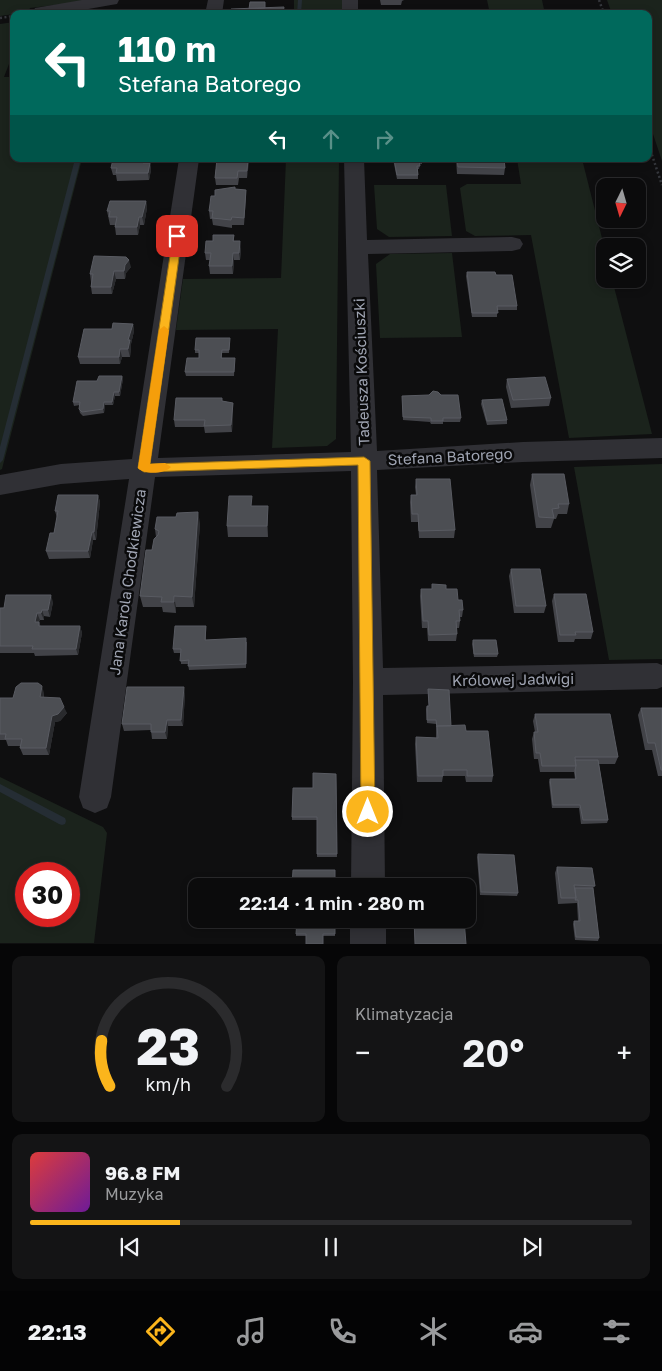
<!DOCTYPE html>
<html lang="pl">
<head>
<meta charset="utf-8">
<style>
	body { margin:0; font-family:"Golos Text",sans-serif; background:#141415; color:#f1f3f6; height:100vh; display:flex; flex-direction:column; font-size:19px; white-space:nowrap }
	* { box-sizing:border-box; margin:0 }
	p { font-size:16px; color:#9a9b9d }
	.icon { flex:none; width:28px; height:28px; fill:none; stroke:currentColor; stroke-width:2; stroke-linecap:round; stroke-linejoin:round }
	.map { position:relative; height:944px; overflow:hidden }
	.side { display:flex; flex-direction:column; gap:12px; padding:12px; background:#060607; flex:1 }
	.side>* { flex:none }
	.top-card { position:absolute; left:10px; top:10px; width:642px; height:152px; border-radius:10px; box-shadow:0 2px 8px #0003,0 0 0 1px #2b2b2d; background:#00695c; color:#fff; overflow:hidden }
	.needle { width:32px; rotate:185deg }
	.tools { position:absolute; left:596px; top:178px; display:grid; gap:10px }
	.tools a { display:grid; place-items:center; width:50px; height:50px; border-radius:10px; background:#0b0b0c; box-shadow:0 2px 8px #0003,0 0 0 1px #2b2b2d; font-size:25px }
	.speed { position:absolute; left:15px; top:862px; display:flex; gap:10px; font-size:25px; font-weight:700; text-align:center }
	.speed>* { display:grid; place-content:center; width:65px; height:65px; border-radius:50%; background:#0b0b0c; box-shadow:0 2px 8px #0003,0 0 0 1px #2b2b2d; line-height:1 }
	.speed .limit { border:8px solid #d22; background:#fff; color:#111 }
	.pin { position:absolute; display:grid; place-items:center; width:42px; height:42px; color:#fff; margin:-21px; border-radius:10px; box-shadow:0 2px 8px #0006 }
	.me { position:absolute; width:55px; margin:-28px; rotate:0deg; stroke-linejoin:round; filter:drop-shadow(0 0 4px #0008) }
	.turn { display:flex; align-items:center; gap:18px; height:105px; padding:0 25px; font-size:22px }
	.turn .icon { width:65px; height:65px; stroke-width:2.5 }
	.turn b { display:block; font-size:35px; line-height:42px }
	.lanes { display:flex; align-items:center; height:48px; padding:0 25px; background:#0003; justify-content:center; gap:25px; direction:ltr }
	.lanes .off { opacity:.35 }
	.big { font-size:38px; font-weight:600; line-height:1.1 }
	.side .widget { flex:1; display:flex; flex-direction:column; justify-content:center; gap:8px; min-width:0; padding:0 18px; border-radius:10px; background:#141415 }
	.side .dial { align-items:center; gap:0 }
	.dial svg { height:130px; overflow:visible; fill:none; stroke:#2b2b2d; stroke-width:7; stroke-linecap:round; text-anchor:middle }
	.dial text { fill:#f1f3f6; stroke:none }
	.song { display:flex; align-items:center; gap:15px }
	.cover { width:60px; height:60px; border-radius:8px; background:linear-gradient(135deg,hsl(0 70% 55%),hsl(280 70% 35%)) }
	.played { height:5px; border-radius:2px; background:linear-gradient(90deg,#fbb51c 25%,#2b2b2d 25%) }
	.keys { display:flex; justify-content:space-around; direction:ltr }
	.heat { display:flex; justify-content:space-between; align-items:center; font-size:28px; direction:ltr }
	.side .tiles { flex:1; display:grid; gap:12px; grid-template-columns:1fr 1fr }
	.widget:last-child { grid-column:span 2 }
	.trip { position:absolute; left:188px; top:878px; width:288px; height:50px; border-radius:10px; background:#0b0b0c; box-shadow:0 2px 8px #0003,0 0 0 1px #2b2b2d; font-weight:600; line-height:50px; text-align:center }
	.dock { display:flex; height:80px; justify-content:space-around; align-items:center; background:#040405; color:#9a9b9d }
	.dock .icon { width:35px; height:35px }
	.dock .selected { color:#fbb51c }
	.dock b { font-size:22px; color:#f1f3f6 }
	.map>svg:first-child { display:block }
	.green { fill:#1b231c; fill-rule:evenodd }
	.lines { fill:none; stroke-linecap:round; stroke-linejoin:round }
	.stream { fill:#252d34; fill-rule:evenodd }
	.path { stroke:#35373c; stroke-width:2.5; stroke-dasharray:2 2.5; stroke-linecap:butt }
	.minor { fill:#303035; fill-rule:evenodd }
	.wall { fill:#424348 }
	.shaded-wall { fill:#292a2d }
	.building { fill:#4c4e53; stroke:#595b62 }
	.route { fill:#fbb51c; stroke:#a37612 }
	.slow { fill:#f59e0b }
	.labels { text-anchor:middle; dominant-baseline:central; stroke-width:5; stroke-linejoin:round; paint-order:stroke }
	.street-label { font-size:15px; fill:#9fa4b2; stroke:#0a0a0b }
</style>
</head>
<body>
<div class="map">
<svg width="662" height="944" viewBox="0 0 662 944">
	<rect width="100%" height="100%" fill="#0f0f10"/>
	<!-- green -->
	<path class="green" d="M0,0H98L30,8L28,12L0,16Z
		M294,0H343L344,14H294Z
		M487,0H542L545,14H490Z
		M607,0H662V161L649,122V14H612Z
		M14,22V51L4,77H14V159H82L2,469L0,470V24Z
		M286,159H339L336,439L327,446L272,448L278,329L176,330L183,279L281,278Z
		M517,159H582L605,250V279H612L652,434L569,438L531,235L475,236L466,231L460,188L467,184H521Z
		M374,185H446L452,236L389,237L377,229Z
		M452,253L462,337L380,338L376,264L390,254Z
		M662,464V659L609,660L574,467Z
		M0,777L103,827L107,833L94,943H0ZM26,874H69V916H26Z"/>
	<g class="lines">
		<!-- stream -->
		<path class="stream" d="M298,0H302L301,14H297Z
			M75,159H81L3,460L0,463V447Z
			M0,784L65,818L66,821L65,824L62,825L59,824L0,792Z"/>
		<!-- path -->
		<path class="path" d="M599,0L604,14
			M0,18L14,16
			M649,146L662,185"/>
		<!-- minor -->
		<path class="minor" d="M82,0H119L117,4L111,5L60,14H34L33,12L35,8L41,7Z
			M208,0H224L222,14H205Z
			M342,0H358V14H342Z
			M179,159H199L158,458L351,452L344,159H364L367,240L512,237L520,239L523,244L520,249L512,251L368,254L377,451L523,442L662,438V458L523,462L377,470L383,668L657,663L662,665V687L657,689L383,695L385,886H351L353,682L351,471L155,477L111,797L107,808L95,813L83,808L79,797L129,479L61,484L0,495V475L61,464L132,459Z
			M350,919H386V944H350Z"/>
	</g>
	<!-- wall -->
	<path class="wall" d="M380,0H404L402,1L401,5H381Z
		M217,159H248L247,178H239L238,185H216L215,178Z
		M393,159H422V164H420L419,169H418V179H397Z
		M456,159H504L505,168L504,175L457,174Z
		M146,163H150L151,170L149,180L117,181L116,175H113L111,168Z
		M235,189L246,190V197L244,225H232V228L213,225L212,219H210L209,211L215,196Z
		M146,201L147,208L144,225H140L138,235H116L115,227V225H110L107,211Z
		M234,235V241L241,249L240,260H234L233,274H210L209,266L210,260H206L205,253L213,241Z
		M131,267L126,273L125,279H116L112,294H92L91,287V282L90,274Z
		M467,272L496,275L517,306V310H497V317H472L466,276Z
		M133,324L134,331L131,344V347L130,357H122L120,364H80L78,357L112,329Z
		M230,342L229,353H222V358H235L234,376H186L185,372L199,358V353H195V350Z
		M122,376L123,379L120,396H115L113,405H105L104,413L83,416L80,413L79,409L80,405L74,406L73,402L97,381Z
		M507,379L551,398L549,406L511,408L506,387Z
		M402,396L461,418L460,422H443V424H431L430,422L403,420Z
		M222,398V401L233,403V410L232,432L205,433L204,427H175L174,420Z
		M482,400L507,420V424L487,425L481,404Z
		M532,474L569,504L567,514H558L556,519H554L551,528H536L530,485Z
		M416,479L455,530L454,538H419L418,522H411L410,502L411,495H416L415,487Z
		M98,495L100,502L96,540H93L90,558L49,559L46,551L54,533L57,518L55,511Z
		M252,506L268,517V537H228L227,526Z
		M200,523L194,607H176V613L163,612L162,607H143L140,596L156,537L155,529Z
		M511,569L546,606L544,613H514L509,576Z
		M432,584L446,589L458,600L463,610L462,617H460V621L459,628H456L457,634L456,641H428L427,628H422L420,596L421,589H432Z
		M554,594L593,632L591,639H575L574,642H558L552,601Z
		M53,602L50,617L44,616V620H40L39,622L40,626H80L82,633L78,655L35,656L34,653H0V608Z
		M206,626V640L247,642L246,668L189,670L188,664H181V653H174L173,649Z
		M473,640L498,654L497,657H474L472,644Z
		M428,689L451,726L466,731L493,776L492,782H466L465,776H443L442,782H417L415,744L416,737L436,738V724L427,723L426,709L427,706H429Z
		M44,693V697L67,713L60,721L55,722L49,755H23L20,748V746H8L6,740H0V698H13Z
		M185,694L183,726H168L167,739H152L151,730L124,731L122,724Z
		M641,708H662V776H658L652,750H645L638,715Z
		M535,714L618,757L615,764H599L608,820L607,823L581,824L579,808H552L549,782L550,779H575L574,772H540L538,759H534L532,739L534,732H535L533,721Z
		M336,774L337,857H317V820H292V817L313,788Z
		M478,854L518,893L517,896L480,895L477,857Z
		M557,867L595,886L593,888L599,938L598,941L575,940L573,924L574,921H578L577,903L558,904L555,873Z
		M335,919V936H296V934Z"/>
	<!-- shaded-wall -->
	<path class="shaded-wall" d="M144,159H147L144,170L143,163Z
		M248,159L249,163L247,178V171Z
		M150,163L151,170L149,180L148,173Z
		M146,201L147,208L144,225L142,217Z
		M139,217L140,225L138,235L137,227Z
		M240,241L241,249L240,260L239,253Z
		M233,253L234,260L233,274L232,266Z
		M129,260L131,267L126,273L125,279L124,271L125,265Z
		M114,271L116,279L112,294L111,287Z
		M133,324L134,331L131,344V347L130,357L128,349V340Z
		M120,349L122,357L120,364L119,357Z
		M122,376L123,379L120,396L119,392Z
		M114,392L115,396L113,405L112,402Z
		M104,402L105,405L104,413L103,409Z
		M233,403V410L232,432L231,425Z
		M98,495L100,502L96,540L94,532Z
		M268,506V537L267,526Z
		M198,512L200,523L194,607L192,597Z
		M92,532L93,540L90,558L88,551Z
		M51,595L53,602L50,617L48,610Z
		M174,596L176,607V613L174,602Z
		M42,610L44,616V620L41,613Z
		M37,613L40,620L39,622L42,629L35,622Z
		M80,626L82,633L78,655L76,649Z
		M42,686L44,693L43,704L40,697Z
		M184,687L185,694L183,726L181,720Z
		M64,707L67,713L60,721L55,722L49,755L46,748L52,716Z
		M167,720L168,726L167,739L165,732Z"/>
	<!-- building -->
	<path class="building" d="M250,2H265V8L249,9Z
		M284,7L283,14H230L231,9Z
		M383,12H404V14H383Z
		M113,159H144L143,163H150L148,173H116L117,168H111Z
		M217,159H248L247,171H238L237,178H215Z
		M394,159H422V160H419L420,166H417L418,175H397Z
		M457,159H504L505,168L458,167Z
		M235,187V189L246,190L244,218L232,217L231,220L212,218L213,211H209L210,204L211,196H215V190Z
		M110,201H146L142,217H139L137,227H115L117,217H109L110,211H107Z
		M213,235H234L233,241H240L239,253H233L232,266H209L211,253H205L206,241H213Z
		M94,256L126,257L129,260L125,265L124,271H114L111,287H91L93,274H90Z
		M467,272H495L496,275H512L517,306H497L498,313H472Z
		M113,323L133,324L128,340H130L128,349H120L119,357H78L84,329H112Z
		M196,338H230L229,350H222L221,358H235L234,372H185L187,358H199V350H195Z
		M99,376H122L119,392H114L112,402H104L103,409L82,412L79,409L80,402H73L77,381H97Z
		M545,377L551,398L513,400L507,379Z
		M433,391L438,392L441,395H458L461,418H443V421H431V418L403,417L402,396L429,395Z
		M176,398H222V401L233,403L231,425L204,426L205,420H174Z
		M502,399L507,420L487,421L482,400Z
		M532,474H564L569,504H558L559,508L552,509L554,518L539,517Z
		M416,479H450L455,530L419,531L418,514H412L411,495H417Z
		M58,495H98L94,532H92L88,551H46L50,533H54L58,511H55Z
		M229,496H252L251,506H268L267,526H227Z
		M198,512L192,597L174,596V602H161L162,597L140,596L146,550H152L154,539L158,535L159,531L155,529L157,517H176L177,513Z
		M511,569H540L546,606H516Z
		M432,584L446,585V589H457L458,600H462L463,610H459L460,621H456L457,634L429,635L428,621H423L421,589H432Z
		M554,594H586L593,632H575L576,635H560Z
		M6,595H51L48,610H42L41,613H37L35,622H39V626H80L76,649H32L33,646H0V608H4Z
		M175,626H206L205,640L246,638V664L188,666L189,660L180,661L181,649H173Z
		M473,640H496L498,654H474Z
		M21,683H38L42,686L40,697L60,698L64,707L58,714L52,716L46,748H20L22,739H5L6,734H0V698H13L16,687Z
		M127,687H184L181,720H167L165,732H151V724H122Z
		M428,689L449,690L451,726H437V727L436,720H427V706H429Z
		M641,708H662V770H661L655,743H648Z
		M535,714H610L618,757H575L576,766H542L540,753H536L534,732H538Z
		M465,725L466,731H488L493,776H467V770H443V776H418L416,737L438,738L437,726Z
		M575,760H598L608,820H583L580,805H553L550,779H576L575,770L576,766Z
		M313,773L336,774L337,854H317V817H292L293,788H313Z
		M478,854L514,855L518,893L481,892Z
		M557,867L592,868L595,886L574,885L576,898H561Z
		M293,870H335V886H292Z
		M575,888H593L599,938L576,937L574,921H580L578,900H575L576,898Z
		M297,919H335V934H323V944H306V934H296Z
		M414,919H464L466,944H415Z"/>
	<!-- route -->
	<path class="route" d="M177,233L182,236L150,464L364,457L370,461L375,812L373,817L368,819L363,817L361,812L358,465L144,472L138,468L173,236Z"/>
	<!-- slow -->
	<path class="slow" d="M164,326L169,330L150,464L165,463L171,467C165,474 144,475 138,468L159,330Z"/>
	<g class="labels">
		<!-- street labels -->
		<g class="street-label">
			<text transform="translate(361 372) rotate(-92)">Tadeusza Kościuszki</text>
			<text transform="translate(450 456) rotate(-3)">Stefana Batorego</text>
			<text transform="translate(127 582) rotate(-82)">Jana Karola Chodkiewicza</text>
			<text transform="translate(513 679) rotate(-1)">Królowej Jadwigi</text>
		</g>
	</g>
</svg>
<div class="tools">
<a><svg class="needle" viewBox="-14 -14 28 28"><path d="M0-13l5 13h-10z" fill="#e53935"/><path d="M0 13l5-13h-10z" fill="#9a9b9d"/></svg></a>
<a><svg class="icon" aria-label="layers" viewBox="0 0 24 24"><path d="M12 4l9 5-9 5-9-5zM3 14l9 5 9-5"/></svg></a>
</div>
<div class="speed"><div class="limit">30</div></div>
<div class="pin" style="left:177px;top:236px;background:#d93025"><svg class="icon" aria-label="arrive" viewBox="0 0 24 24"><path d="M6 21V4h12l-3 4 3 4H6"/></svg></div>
<svg class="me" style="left:368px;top:812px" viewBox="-20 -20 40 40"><circle r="17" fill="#fbb51c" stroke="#fff" stroke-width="3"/><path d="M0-11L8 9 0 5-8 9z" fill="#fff"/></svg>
<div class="trip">22:14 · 1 min · 280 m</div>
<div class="top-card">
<div class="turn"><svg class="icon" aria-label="left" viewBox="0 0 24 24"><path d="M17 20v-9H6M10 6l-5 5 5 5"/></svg><div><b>110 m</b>Stefana Batorego</div></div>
<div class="lanes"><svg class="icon" aria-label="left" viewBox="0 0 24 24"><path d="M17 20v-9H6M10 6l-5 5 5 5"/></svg><svg class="icon off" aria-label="ahead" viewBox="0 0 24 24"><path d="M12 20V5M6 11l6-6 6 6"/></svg><svg class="icon off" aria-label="right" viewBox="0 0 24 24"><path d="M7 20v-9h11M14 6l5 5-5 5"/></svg></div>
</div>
</div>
<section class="side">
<div class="tiles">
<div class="widget dial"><svg viewBox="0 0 100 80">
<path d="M14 69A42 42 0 1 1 86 69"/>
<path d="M14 69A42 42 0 0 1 9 41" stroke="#fbb51c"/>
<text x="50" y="56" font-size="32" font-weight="700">23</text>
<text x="50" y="72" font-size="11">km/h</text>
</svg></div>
<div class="widget"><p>Klimatyzacja</p>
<div class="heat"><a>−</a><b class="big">20°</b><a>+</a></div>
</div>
<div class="widget">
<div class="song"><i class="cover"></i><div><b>96.8 FM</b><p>Muzyka</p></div></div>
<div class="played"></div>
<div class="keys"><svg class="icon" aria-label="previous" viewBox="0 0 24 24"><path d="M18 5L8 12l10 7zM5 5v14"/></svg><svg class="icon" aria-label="pause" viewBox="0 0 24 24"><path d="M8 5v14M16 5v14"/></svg><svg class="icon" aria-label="next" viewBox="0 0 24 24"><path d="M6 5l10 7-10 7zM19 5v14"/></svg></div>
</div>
</div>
</section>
<nav class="dock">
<b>22:13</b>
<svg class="icon selected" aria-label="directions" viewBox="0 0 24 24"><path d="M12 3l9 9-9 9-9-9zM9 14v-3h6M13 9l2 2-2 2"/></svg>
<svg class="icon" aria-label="music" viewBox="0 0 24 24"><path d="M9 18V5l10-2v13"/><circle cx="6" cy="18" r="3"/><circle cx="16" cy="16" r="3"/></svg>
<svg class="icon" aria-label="phone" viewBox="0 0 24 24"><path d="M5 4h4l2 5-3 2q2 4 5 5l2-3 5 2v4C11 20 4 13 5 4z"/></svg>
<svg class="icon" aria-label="climate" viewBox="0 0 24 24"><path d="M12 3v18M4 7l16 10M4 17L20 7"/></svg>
<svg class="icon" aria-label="car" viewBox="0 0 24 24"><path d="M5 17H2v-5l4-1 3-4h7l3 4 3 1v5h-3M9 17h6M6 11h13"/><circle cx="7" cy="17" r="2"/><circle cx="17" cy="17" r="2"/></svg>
<svg class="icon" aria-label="filters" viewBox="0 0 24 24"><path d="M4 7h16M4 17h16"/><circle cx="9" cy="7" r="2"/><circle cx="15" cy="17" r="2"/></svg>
</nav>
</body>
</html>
